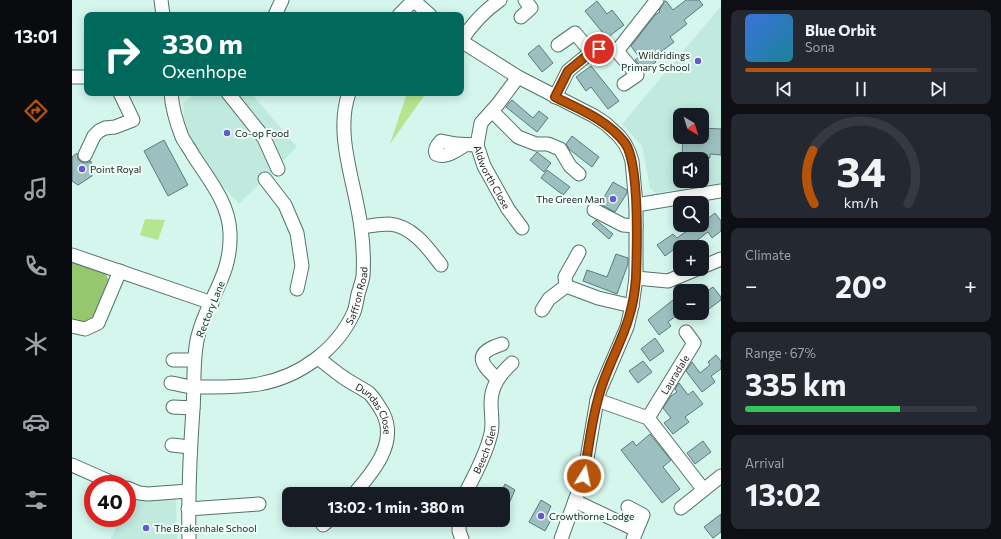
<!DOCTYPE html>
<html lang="en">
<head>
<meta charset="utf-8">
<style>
	body { margin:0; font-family:Commissioner,sans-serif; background:#242831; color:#f1f3f6; height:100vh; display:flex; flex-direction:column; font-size:15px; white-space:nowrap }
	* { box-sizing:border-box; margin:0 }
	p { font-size:13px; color:#9ea1a6 }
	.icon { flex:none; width:22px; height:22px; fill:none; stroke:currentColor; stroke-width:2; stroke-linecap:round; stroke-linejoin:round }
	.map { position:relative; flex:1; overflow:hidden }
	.panel { display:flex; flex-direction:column; gap:10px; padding:10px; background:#0d0f14; width:280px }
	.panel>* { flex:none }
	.hud { position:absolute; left:12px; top:12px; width:380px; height:84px; border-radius:8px; box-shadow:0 2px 10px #0003; background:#00695c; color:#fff; overflow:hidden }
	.needle { width:26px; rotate:142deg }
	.controls { position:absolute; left:601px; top:108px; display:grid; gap:8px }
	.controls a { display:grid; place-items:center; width:36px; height:36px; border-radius:8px; background:#171b24; box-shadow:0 2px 10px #0003; font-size:20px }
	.speed { position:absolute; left:12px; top:475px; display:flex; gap:8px; font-size:20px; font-weight:700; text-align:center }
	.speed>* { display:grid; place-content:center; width:52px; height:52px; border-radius:50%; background:#171b24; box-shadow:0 2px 10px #0003; line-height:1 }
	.speed .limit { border:6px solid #d22; background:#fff; color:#111 }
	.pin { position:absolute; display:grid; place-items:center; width:34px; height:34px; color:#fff; margin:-17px; border:2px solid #fff; border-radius:50%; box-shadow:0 1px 4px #0007 }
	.me { position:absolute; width:44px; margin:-22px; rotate:10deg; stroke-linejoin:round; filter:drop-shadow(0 0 3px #0008) }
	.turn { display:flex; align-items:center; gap:14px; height:84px; padding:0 12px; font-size:18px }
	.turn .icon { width:52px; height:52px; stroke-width:2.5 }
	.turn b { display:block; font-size:28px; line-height:34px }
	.big { font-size:30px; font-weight:700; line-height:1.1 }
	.panel .tile { flex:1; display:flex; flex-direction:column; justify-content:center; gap:6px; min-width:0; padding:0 14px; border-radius:8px; background:#242831 }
	.panel .dial { align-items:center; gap:0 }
	.dial svg { height:104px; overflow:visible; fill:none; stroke:#363941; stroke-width:7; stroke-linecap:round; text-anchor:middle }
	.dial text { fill:#f1f3f6; stroke:none }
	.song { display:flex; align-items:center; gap:12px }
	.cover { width:48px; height:48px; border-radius:6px; background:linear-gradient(135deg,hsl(220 70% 55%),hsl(190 70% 35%)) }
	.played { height:4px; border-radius:2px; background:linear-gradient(90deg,#b45309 80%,#363941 80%) }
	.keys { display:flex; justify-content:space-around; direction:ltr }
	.heat { display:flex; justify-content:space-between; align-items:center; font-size:22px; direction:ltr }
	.charge { height:6px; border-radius:3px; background:linear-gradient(90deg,#34c759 67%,#363941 0) }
	.trip { position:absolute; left:210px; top:487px; width:228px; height:40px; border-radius:8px; background:#171b24; box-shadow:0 2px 10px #0003; font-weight:700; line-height:40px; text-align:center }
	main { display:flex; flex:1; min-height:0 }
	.menu { display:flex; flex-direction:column; width:72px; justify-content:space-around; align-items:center; background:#090b0e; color:#9ea1a6 }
	.menu .icon { width:28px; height:28px }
	.menu .selected { color:#b45309 }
	.menu b { font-size:18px; color:#f1f3f6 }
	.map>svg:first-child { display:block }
	.built { fill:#c0eade; fill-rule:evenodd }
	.green { fill:#b4e68f }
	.forest { fill:#95c76f }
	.building { fill:#9cc0c0; stroke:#5a7b7c }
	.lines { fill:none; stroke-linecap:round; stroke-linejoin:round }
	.minor-casing { stroke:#53726a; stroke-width:15 }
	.minor { stroke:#fff; stroke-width:13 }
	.route-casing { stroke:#753606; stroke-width:10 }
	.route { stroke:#b45309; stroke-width:7 }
	.poi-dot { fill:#6958d2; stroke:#f0fefa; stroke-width:1.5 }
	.labels { text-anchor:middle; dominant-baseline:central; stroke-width:4; stroke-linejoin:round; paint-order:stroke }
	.poi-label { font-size:10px; fill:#14201d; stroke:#f0fefa; text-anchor:start }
	.street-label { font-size:10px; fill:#14201d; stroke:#f0fefa }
</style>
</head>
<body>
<main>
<nav class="menu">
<b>13:01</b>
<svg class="icon selected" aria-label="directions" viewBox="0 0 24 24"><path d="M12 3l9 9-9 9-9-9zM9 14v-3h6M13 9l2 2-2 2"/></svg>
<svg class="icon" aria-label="music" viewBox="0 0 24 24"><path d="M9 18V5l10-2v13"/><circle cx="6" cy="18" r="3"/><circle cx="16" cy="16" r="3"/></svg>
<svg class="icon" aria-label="phone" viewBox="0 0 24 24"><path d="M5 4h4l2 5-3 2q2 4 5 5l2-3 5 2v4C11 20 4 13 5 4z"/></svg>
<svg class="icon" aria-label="climate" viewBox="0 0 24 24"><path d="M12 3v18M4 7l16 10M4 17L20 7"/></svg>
<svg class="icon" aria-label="car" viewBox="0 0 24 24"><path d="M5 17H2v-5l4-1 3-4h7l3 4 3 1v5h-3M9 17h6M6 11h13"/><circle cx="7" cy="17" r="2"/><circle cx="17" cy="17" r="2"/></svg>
<svg class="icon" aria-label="filters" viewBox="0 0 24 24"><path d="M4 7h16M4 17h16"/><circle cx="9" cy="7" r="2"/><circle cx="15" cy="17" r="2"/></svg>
</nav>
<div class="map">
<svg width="649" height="539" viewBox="0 0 649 539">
	<rect width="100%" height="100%" fill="#d4f6ec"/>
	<!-- built -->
	<path class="built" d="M649,6V183L584,193L578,188L570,146L550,124ZM608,115H630V137H608ZM608,159H630V181H608Z
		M124,93H179L225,147L167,204L141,175L113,137L111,103Z
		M57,499L69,501L104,499L105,539H39L48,518H55V503Z"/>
	<!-- green -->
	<path class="green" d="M335,93H354L318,144Z
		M73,219L93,220L86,240L68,235Z"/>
	<!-- forest -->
	<path class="forest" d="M0,260L34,274L38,283L24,322L0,324Z"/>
	<!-- building -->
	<path class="building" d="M614,0H627L631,5L612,20L615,24L598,37L602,42L581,58L584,62L572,71L563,60L567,57L559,46L583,15L588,12L587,11L592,2L594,1L601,10Z
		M525,1L535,14L540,10L552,25L535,38L513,11Z
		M467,45L481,63L470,72L456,54Z
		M519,66L547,101L536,109L519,87L514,91L504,77Z
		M440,100L461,118L467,111L476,118L465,132L434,107Z
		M630,128L649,129V155L638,154V158L610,156L611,137H630Z
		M500,136L527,157L520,167L498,150L494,144Z
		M92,140L116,185L96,196L72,151Z
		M465,152L479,163L472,172L458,160Z
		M5,153L6,159L9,162L14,163L19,161L20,176L6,185L0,181V157Z
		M475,170L498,187L491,195L469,178Z
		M541,182L555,190V193L543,212L528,204Z
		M643,213L649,221V231L640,238L636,232L616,247L612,242L593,256L585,245L601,234L605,238L623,225H630V223Z
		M524,220L541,234L537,239L520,224Z
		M544,254L556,258V264L545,294L511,281L515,270L535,277Z
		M641,287L649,297V300L634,311L630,305V295Z
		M601,300L608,310V313L596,322L599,326L587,335L576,320Z
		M583,338L592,351L578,361L569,349Z
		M644,355L649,361V369L639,376L643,382L630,392L614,371L620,362L628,373L638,365L636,362Z
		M571,361L580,372L566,383L557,371Z
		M607,383L616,395L621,391L631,404L613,417L617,422L601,434L592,423L599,418L591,408L599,396L605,392L603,389Z
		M578,434L599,460L591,467L608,489L590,503L549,450L561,441L564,446Z
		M631,441L639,452L623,464L615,453Z
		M433,484L443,490L431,517V494H428Z
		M469,500L479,506L475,515L480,518L473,531L457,522Z
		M649,514V532L641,538L632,527Z"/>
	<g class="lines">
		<!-- minor casing -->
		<g class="minor-casing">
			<g id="minor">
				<path d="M89,0L91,15"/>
				<path d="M341,0L358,15"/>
				<path d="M203,15L210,0"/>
				<path d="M327,15L342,0"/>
				<path d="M449,17L459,8L453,0"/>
				<path d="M389,41L446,77L522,116L534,124L547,136L553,144L557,152L560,161L564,205V278L560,306L555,327L528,390L525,400L512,476L489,539"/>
				<path d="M389,41C400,24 412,11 428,0"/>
				<path d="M486,45L503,33L519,52"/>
				<path d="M545,51L565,75L552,84"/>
				<path d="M0,77H15"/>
				<path id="s1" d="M446,77L426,104L409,123L405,145L412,166L436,209L450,228"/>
				<path d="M99,93C100,107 105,124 110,137C113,143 118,149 121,155C137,180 157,203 158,233C160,276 135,299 126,336C120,360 123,385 121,409C118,452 116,495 117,539"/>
				<path d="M156,93L192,138L206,169"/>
				<path d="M483,97L496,71L519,52L534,46L545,51L585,0"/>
				<path d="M420,111L446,137L464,144H476L488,149L498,166L507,174"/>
				<path d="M393,145C385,150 373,159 364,154C362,149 366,144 369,141L384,144L405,145"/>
				<path d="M13,155L22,136L27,131L33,128L43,127L61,120L48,93"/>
				<path d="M193,179L213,205L225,233L230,266L225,289"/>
				<path d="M564,205L649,191"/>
				<path d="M522,210L551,225L564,226"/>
				<path d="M289,227C298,226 308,224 317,224C341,226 356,248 369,265"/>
				<path d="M0,255L140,303"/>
				<path d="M630,267L649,259"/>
				<path d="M564,278L596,281L625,269"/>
				<path d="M494,286L526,298L560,306"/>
				<path d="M494,286L493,277L507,252"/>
				<path d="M470,310L477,299L494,286"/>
				<path d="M0,326L13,329L26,323L48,271"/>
				<path id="s2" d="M246,358C254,364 261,370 268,375C277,382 288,387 297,393C303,399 307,406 311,413C326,443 301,472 282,494"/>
				<path d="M101,360H122"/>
				<path d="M425,379C407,362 402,353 430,344"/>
				<path id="s3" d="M99,383C107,384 115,387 123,387C144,387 166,388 187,384C227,377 265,350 282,312C284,306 285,300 286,294C288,288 290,282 291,276C292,261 291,243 289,228C284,185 262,135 277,93"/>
				<path d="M525,400L576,418L631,489"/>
				<path d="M101,407L121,408"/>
				<path id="s4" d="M576,418L622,343L614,332"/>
				<path d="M100,445L118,447"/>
				<path d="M0,465L43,484"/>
				<path d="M55,488L67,493L76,494L116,491"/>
				<path id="s5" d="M393,494C402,476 413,457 418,437C422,426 419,415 419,403C419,386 428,374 440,363"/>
				<path d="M503,501L564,530"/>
				<path d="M556,507L571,515L561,539"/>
				<path d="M609,508L649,476"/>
				<path d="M116,509L187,504"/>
				<path d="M387,520V531L390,539"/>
				<path d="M251,525L257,520"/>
			</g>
		</g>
		<!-- minor -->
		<use href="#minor" class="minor"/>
	</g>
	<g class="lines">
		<!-- route casing -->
		<g class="route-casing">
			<path id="route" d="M512,476C516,451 519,424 526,399C533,370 549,345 557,317C561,304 563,291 564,278C565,250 568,164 553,143C536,120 507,109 483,97L496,71L519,52L527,49"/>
		</g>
		<!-- route -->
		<use href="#route" class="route"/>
	</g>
	<!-- markers -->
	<g class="poi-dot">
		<circle cx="626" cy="61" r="4"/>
		<circle cx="155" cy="133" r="4"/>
		<circle cx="10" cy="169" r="4"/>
		<circle cx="541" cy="199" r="4"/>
		<circle cx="469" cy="516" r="4"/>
		<circle cx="74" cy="528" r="4"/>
	</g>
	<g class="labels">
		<!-- poi labels -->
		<g class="poi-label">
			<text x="618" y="55" text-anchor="end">Wildridings<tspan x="618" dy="12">Primary School</tspan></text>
			<text x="163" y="133">Co-op Food</text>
			<text x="18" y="169">Point Royal</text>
			<text x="533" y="199" text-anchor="end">The Green Man</text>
			<text x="477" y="516">Crowthorne Lodge</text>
			<text x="82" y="528">The Brakenhale School</text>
		</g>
		<!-- street labels -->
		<g class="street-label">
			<text stroke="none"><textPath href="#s1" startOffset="117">Aldworth Close</textPath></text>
			<text stroke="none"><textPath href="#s3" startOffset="229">Saffron Road</textPath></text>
			<text transform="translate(138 309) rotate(-68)">Rectory Lane</text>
			<text stroke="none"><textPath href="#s4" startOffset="51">Lauradale</textPath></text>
			<text stroke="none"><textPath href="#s2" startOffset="78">Dundas Close</textPath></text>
			<text stroke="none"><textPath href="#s5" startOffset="49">Beech Glen</textPath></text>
		</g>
	</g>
</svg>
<div class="controls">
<a><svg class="needle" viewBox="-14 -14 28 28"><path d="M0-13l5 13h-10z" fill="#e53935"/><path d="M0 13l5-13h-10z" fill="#9ea1a6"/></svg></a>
<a><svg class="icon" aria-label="sound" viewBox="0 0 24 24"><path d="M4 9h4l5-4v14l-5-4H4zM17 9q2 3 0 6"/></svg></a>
<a><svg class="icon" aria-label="search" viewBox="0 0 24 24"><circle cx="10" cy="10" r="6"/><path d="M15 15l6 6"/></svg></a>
<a>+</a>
<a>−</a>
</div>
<div class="speed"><div class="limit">40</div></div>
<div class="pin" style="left:527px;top:49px;background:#d93025"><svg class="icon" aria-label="arrive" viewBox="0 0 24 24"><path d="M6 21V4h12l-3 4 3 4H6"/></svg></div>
<svg class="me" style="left:512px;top:476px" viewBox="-20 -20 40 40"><circle r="17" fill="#b45309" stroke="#fff" stroke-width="3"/><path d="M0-11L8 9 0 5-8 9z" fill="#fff"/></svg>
<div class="trip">13:02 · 1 min · 380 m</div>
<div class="hud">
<div class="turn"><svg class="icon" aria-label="right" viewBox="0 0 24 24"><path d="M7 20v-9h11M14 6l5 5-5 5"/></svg><div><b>330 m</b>Oxenhope</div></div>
</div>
</div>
<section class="panel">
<div class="tile">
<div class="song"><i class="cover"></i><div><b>Blue Orbit</b><p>Sona</p></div></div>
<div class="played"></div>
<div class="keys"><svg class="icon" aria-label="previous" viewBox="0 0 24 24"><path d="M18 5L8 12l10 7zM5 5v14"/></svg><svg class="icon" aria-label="pause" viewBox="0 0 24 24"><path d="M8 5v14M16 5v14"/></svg><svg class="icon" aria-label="next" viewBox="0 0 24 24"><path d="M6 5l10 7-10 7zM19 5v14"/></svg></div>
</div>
<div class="tile dial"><svg viewBox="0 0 100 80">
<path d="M14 69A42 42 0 1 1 86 69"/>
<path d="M14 69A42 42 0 0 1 13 28" stroke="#b45309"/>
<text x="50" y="56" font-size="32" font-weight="700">34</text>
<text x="50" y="72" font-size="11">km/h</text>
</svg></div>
<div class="tile"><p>Climate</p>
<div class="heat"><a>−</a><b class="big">20°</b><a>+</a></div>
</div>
<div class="tile"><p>Range · 67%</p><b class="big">335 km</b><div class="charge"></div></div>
<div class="tile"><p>Arrival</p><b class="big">13:02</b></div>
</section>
</main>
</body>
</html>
